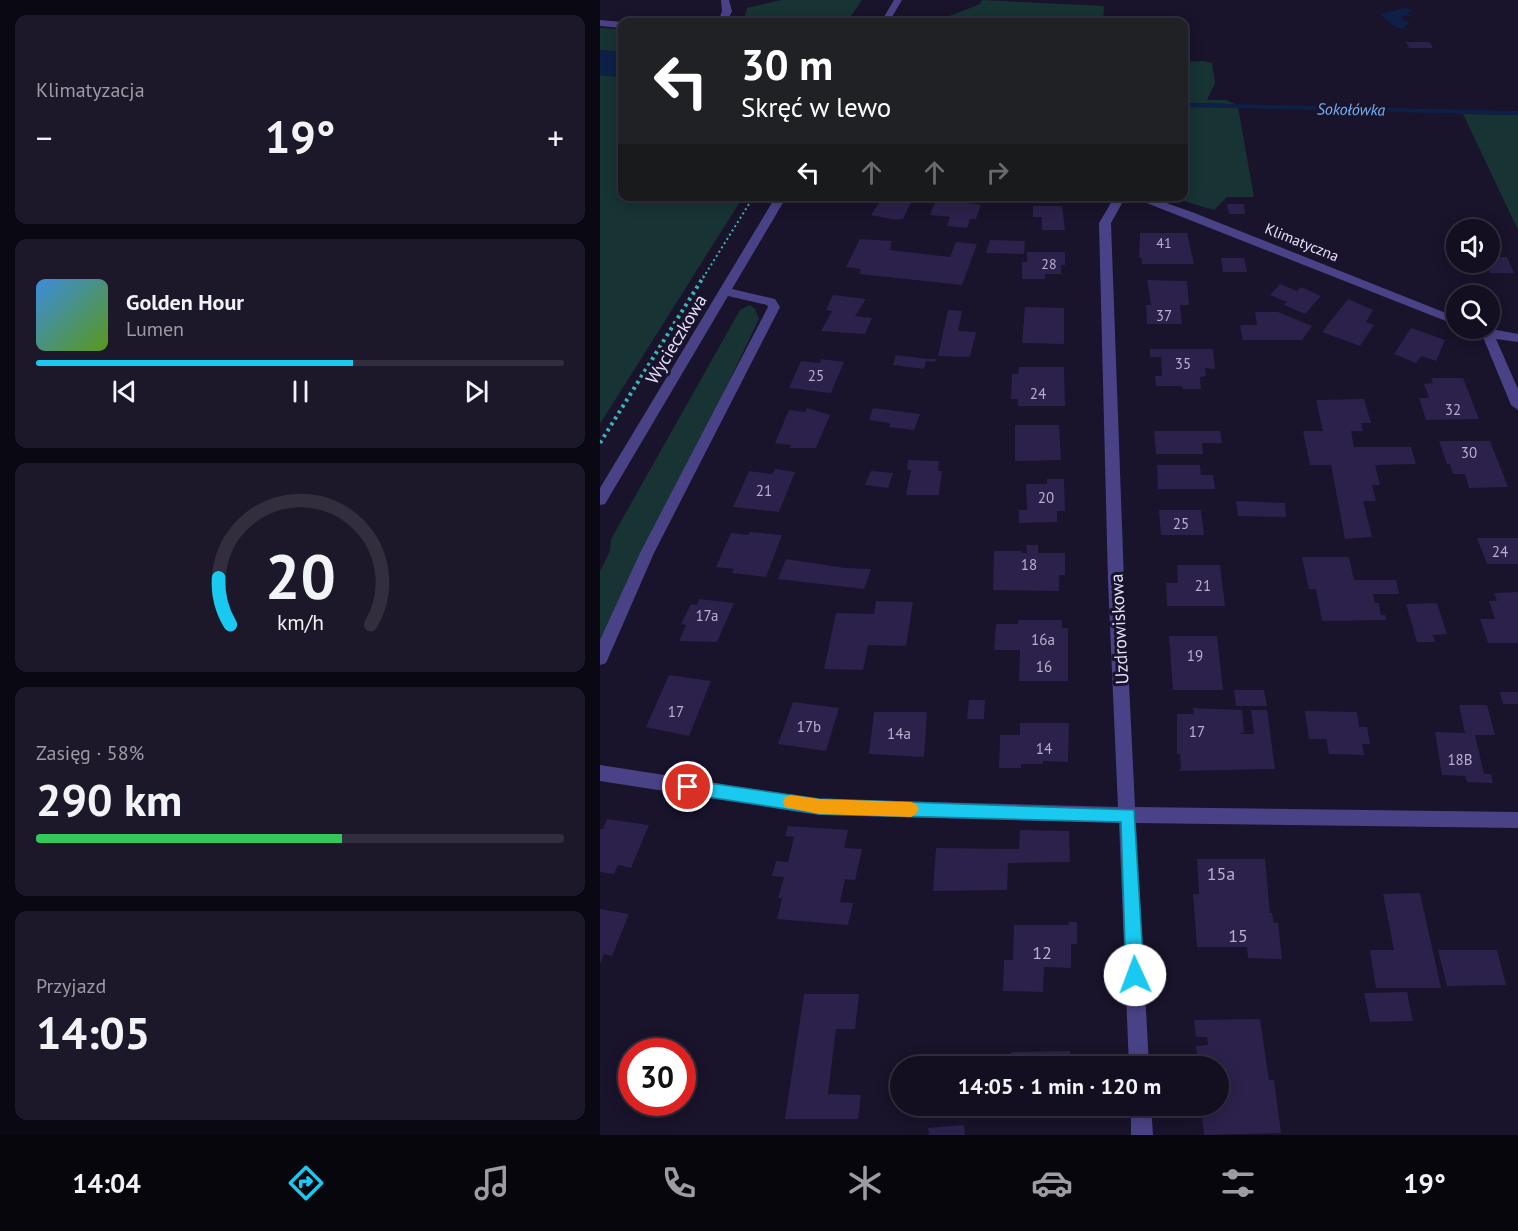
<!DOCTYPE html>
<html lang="pl">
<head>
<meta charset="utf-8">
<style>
	body { margin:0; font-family:"PT Sans",sans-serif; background:#1c1729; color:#f1f3f6; height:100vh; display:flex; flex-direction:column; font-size:22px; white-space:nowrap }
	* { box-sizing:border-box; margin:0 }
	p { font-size:20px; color:#9d9ca5 }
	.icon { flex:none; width:33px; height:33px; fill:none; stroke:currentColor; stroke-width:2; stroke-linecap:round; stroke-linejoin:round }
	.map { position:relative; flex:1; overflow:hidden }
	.panel { display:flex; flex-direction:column; gap:15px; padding:15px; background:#0a0812; width:600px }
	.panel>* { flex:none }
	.hud { position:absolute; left:18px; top:18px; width:570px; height:183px; border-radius:12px; box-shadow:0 3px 15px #0003,0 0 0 2px #322e3e; background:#202124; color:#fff; overflow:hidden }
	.buttons { position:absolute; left:846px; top:219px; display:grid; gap:12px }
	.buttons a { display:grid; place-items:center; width:54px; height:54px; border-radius:50%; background:#130e20; box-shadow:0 3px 15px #0003,0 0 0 2px #322e3e; font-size:30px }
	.speed { position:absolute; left:18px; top:1038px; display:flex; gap:12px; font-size:30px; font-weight:700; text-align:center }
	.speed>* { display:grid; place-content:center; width:78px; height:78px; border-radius:50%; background:#130e20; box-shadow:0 3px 15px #0003,0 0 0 2px #322e3e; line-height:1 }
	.speed .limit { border:9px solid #d22; background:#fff; color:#111 }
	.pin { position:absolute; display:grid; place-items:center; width:51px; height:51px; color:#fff; margin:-26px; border:3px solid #fff; border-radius:50%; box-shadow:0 2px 6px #0007 }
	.me { position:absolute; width:66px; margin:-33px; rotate:358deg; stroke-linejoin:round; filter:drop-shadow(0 0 4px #0008) }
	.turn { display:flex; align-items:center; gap:21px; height:126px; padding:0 24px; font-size:27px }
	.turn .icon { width:78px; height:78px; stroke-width:2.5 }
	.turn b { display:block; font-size:42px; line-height:51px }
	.lanes { display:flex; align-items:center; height:57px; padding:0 24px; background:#0003; justify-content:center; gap:30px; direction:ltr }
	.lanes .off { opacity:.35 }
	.big { font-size:45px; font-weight:700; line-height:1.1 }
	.panel .card { flex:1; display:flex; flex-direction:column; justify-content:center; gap:9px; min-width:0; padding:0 21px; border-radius:12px; background:#1c1729 }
	.panel .dial { align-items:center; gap:0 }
	.dial svg { height:156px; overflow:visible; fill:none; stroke:#322e3e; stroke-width:7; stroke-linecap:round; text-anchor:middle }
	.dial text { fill:#f1f3f6; stroke:none }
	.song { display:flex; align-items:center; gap:18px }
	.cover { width:72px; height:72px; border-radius:9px; background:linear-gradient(135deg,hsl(210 70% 55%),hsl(90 70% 35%)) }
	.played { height:6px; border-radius:3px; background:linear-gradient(90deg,#19c9ef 60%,#322e3e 60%) }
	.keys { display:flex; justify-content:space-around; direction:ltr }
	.heat { display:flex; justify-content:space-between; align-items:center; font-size:33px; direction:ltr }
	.charge { height:9px; border-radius:4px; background:linear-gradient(90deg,#34c759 58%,#322e3e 0) }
	.trip { position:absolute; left:290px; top:1056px; width:339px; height:60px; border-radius:30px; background:#130e20; box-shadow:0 3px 15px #0003,0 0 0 2px #322e3e; font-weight:700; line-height:60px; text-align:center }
	.tabs { display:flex; height:96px; justify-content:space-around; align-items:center; background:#08060d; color:#9d9ca5 }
	.tabs .icon { width:42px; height:42px }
	.tabs .current { color:#19c9ef }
	.tabs b { font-size:27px; color:#f1f3f6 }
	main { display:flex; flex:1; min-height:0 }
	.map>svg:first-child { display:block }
	.green { fill:#173334 }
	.water { fill:#0f2047 }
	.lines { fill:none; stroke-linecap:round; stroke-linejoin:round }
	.stream { fill:#0f2047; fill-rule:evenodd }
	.building { fill:#2c214a }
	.path-far1 { stroke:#3ab4b6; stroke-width:2; stroke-dasharray:2 3; stroke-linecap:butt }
	.path { stroke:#3ab4b6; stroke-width:4; stroke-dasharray:3 4; stroke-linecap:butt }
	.minor { fill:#4a4286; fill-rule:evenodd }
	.route { fill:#19c9ef; stroke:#10839b; stroke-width:1.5 }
	.slow { fill:#f59e0b }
	.labels { text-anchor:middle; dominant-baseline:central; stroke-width:6; stroke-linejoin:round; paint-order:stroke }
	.far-number-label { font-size:14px; fill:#b7b0d0 }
	.far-street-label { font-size:15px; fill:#e5dffd; stroke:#19132b }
	.number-label { font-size:15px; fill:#b7b0d0 }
	.far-water-label { font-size:16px; font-style:italic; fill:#75b0f5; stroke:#19132b }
	.street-label { font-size:18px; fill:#e5dffd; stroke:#19132b }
	.near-number-label { font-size:18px; fill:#b7b0d0 }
</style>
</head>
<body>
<main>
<section class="panel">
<div class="card"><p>Klimatyzacja</p>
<div class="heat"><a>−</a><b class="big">19°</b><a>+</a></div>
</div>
<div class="card">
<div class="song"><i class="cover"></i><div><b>Golden Hour</b><p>Lumen</p></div></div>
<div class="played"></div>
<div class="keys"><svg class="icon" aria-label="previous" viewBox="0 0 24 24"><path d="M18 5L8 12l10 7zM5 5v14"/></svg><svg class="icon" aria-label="pause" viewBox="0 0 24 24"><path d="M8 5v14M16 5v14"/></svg><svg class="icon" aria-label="next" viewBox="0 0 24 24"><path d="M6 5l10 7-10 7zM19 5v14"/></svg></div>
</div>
<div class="card dial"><svg viewBox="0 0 100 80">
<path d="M14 69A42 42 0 1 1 86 69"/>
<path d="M14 69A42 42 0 0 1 8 45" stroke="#19c9ef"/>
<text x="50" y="56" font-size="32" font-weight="700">20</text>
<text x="50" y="72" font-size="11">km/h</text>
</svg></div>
<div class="card"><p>Zasięg · 58%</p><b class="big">290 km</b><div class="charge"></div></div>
<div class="card"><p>Przyjazd</p><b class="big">14:05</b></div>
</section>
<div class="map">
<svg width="918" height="1135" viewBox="0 0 918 1135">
	<rect width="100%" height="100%" fill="#19132b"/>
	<!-- green -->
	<path class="green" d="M181,0H262L247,22H147L144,20L147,8Z
		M382,0L504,6L503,22H328L334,17H347L380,4Z
		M0,28L22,29V52L0,50Z
		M603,61L612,63L615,83L607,100H626L635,104L584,103V83H589L584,62Z
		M0,75L22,77V196L143,197L0,424Z
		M584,106L638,107L654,197H627L614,210L570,197L584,196Z
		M863,114L918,115V229L917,228Z
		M150,305L155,309L159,319L0,651V571L10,551L11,539L140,310Z"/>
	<!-- water -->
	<path class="water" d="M805,8L812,10L808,13L810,15L802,16L803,20L810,22L803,29L795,27L780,14Z
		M0,50L22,52V77L0,75Z"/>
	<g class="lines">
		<!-- stream -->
		<path class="stream" d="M584,103L918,111V115L584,107Z"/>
	</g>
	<!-- building -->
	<path class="building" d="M806,42H830L833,48H809Z
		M283,197L312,200L303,219L296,220L271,215Z
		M336,200L362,202L381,205L376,219H370L367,228L347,226L350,217L330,215Z
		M627,204H644L645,214H629Z
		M433,206H462L465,230H442V217H433Z
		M540,233H587L594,264H542V258H539Z
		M890,233L899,257H907L914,273H890L886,262H890Z
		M260,239L292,241L290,250L350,257L356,242L377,244L362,285L259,274L261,269L246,267Z
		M390,240L425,241L424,254L386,253Z
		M427,252H465V265H461V274H445V279H422V262H427Z
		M621,258H644L647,272H623Z
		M547,280L587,281L589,305H580L582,324H547L546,305H551Z
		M680,284L697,291L701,287L721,296L705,314L684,305L687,302L670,295Z
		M233,295L266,299L255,316L272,318L265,334L221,331L231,313L232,311L226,310Z
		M748,299L773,310L766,322L774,325L760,346L722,332Z
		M425,307L464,308V344L422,343Z
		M348,310L362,311L358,331L376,332L370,357L338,356Z
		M655,312H678L712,326L702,340H643L640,325H657Z
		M811,328L845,340L836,361L821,356L816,363L794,354Z
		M550,349H613L615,369L605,368L606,376L600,377L601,389H583L582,386H556L555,376H562L561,357H550Z
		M296,355L328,359H336L335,362L326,361L324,369L293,365Z
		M221,359L244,362L231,393L189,388L201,361L220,363Z
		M419,367H464L465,406H418V399H411L412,374H418Z
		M831,378H863L879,419L826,420L819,398H829L824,384L833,383Z
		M764,399L771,423H761L763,431H751L754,447H811L816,464L775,465L780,485H772L776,501H763L772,537L745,539L731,465H710L703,431H723L716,400Z
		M207,408L230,415L216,448H189L191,445L175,443L189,410L205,412Z
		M273,408L320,414L314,430L289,427L290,423L269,420Z
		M415,425H459L461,460L415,461Z
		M554,431H620L622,443H602L603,454H556Z
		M839,441H890L908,487L869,488L865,474H853L850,464H847Z
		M308,460L339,461L338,471H342L339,495H306L311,470H307Z
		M557,465H600L601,475H613L615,489H558Z
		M175,469L195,472L179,512L133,507L149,471L172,474Z
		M271,471L293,473L288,488L265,485Z
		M447,479H464L465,511H457V522L419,523V510H427L426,484H447Z
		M636,501L685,503L686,517L638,516Z
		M559,510H601L604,535H561Z
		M150,532L182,535L166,577L132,573L134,569L116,567L131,533L148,535Z
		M877,538H918V564H887Z
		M426,545H438V553H465V575H459V591L393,590L394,551H422V553H427Z
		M702,557H749L754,580H796L799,594H773L775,603H779L781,615H785L786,620L722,621L716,589H709Z
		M186,559L245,568L271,569L264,589L178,579Z
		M577,565H620L625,606H567L566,583H578Z
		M918,592V643H888L880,619H895L889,601H897L894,593Z
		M99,599L134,603L117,642L79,641L86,625L81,624L91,604L97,605Z
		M276,601L313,602L306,646L268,645L263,670L224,669L236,613L274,614Z
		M837,603L847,634L833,635L835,642H817L806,604Z
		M418,620H462V628H468V681H419L420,650H394L396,624H418Z
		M569,636H617L623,690H573Z
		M69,675L111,681L89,736L46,727Z
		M634,690H664L667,706H636Z
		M900,692H918V704H903Z
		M369,700H385L384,719H367Z
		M193,702L239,708L226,751L178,744Z
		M859,705H887L895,735H875L884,774H891L893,783L867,782L865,776L842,775L835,732L865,733Z
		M593,708L642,710L644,732L639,734H654L651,710H667L675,769L578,771L581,768L580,754H577V714H594Z
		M705,711L757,712L759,727H767L770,744H762L764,755L729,754L726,739H709Z
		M274,712H327L324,757L269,754Z
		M420,723H469L468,762L443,761V764H421V768H399L400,735H420Z
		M7,819L49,825L31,868L18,865L14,874L0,872V829H3Z
		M188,826L248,830L244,848L262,849L255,880L245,879L240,902L253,903L248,925L177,919L182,898H178L184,877L172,876L176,861L188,862L194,837L185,836Z
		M420,830L469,831L470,862L408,863L407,890L333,891L336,848L419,849Z
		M597,859H665L670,913H672L674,923H678L682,959L648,958L647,947H597L593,894H599Z
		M820,893L841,988H776L770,950H794L783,894Z
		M0,909L29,914L12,956L4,954L0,964Z
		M468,922H477V944H471V968L444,967L443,992L403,991L404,960H413L414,925H469Z
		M838,950H897L906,985L847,986Z
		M807,992L813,1021L770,1022L764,993Z
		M204,994H259L255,1029H236L228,1094L261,1095L258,1119H185Z
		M660,1019L669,1080H674L681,1133L604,1135L601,1106H618V1066H598L596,1046L608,1045L607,1037H596L594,1020Z
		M470,1051V1066H411V1052Z
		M364,1125L365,1135H329L328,1128Z"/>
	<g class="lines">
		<!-- path-far1 -->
		<path class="path-far1" d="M103,278L154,196"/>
		<!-- path -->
		<path class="path" d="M0,443L104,276"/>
		<!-- minor -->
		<path class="minor" d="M121,0H129L132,11L127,22H118L122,11Z
			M294,0H302L289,22H281Z
			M0,20L23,22L22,28L0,26Z
			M176,196H187L132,289L175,299L180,307L54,553L6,663L0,665V640L40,553L168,307L167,305L128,296L5,504L0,505V488Z
			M515,196H526L511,223L524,581L535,807L918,812V828L536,823L549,1066H529L519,823L219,815L0,781V765L219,799L518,807L508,581L499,223Z
			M529,196H546L592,212L856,317V325Z
			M868,328H886L918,334V342L896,339L918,389V410L911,405L883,337Z
			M531,1106H551L553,1135H531Z"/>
	</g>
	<!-- route -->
	<path class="route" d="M88,780L219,799L534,810L544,975L541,981L535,984L529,981L526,975L521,822L219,814L88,794L82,792L80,787L82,782Z"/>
	<!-- slow -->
	<path class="slow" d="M191,795L219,799L311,802L316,804L319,809L316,814L311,817L219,814L185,807L183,802L185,797Z"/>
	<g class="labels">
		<!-- far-number labels -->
		<g class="far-number-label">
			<text x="564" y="243">41</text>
			<text x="449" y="264">28</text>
		</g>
		<!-- far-street labels -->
		<g class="far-street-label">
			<text transform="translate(702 242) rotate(22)">Klimatyczna</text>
		</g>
		<!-- number labels -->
		<g class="number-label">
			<text x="564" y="315">37</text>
			<text x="583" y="363">35</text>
			<text x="216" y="375">25</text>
			<text x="438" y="393">24</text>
			<text x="853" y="409">32</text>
			<text x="869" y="452">30</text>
			<text x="164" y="490">21</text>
			<text x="446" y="497">20</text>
			<text x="581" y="523">25</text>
			<text x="900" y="551">24</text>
			<text x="429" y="564">18</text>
			<text x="603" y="585">21</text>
			<text x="107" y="615">17a</text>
			<text x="443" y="639">16a</text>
			<text x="595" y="655">19</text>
			<text x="444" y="666">16</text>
			<text x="76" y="711">17</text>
			<text x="209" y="726">17b</text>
			<text x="597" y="731">17</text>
			<text x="299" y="733">14a</text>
			<text x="444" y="748">14</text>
			<text x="860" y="759">18B</text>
		</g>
		<!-- far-water labels -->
		<g class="far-water-label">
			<text transform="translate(751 109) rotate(1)">Sokołówka</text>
		</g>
		<!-- street labels -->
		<g class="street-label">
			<text transform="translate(76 339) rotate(-59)">Wycieczkowa</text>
			<text transform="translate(519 629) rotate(-93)">Uzdrowiskowa</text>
		</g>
		<!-- near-number labels -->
		<g class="near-number-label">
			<text x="621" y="873">15a</text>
			<text x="638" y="935">15</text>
			<text x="442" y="952">12</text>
		</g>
	</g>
</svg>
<div class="buttons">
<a><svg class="icon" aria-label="sound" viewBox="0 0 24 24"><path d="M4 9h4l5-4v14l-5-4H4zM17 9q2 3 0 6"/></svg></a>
<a><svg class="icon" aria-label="search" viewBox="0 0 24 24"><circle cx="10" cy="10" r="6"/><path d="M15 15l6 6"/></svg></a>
</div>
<div class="speed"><div class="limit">30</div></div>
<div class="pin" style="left:88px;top:787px;background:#d93025"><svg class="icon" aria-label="arrive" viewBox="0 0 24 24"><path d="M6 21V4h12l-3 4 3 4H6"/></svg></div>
<svg class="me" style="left:535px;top:975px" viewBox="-20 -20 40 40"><circle r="19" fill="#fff"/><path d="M0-13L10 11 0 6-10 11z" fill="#19c9ef"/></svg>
<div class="trip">14:05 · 1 min · 120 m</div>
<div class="hud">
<div class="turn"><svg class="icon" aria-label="left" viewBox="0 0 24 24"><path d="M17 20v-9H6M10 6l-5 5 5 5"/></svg><div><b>30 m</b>Skręć w lewo</div></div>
<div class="lanes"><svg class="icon" aria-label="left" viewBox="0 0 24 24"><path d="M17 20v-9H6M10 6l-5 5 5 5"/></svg><svg class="icon off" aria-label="ahead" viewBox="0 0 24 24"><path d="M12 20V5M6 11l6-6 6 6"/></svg><svg class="icon off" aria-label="ahead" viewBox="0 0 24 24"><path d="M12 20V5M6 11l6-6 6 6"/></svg><svg class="icon off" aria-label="right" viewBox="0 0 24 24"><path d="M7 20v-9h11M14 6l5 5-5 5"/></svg></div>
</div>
</div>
</main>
<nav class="tabs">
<b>14:04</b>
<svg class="icon current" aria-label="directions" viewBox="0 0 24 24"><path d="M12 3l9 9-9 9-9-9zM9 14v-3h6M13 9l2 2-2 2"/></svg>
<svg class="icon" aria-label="music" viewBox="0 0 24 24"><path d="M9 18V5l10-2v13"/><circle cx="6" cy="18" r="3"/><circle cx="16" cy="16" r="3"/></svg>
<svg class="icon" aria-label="phone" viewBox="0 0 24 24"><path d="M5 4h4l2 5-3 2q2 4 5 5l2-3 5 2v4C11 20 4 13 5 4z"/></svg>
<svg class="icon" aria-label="climate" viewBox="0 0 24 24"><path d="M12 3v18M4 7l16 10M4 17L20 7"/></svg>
<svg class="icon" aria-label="car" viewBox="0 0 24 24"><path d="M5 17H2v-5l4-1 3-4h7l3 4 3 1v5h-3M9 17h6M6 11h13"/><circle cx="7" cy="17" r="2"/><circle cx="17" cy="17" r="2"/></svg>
<svg class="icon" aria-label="filters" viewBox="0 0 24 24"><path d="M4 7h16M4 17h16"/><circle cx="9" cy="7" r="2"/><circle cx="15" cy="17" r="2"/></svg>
<b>19°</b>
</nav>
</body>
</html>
